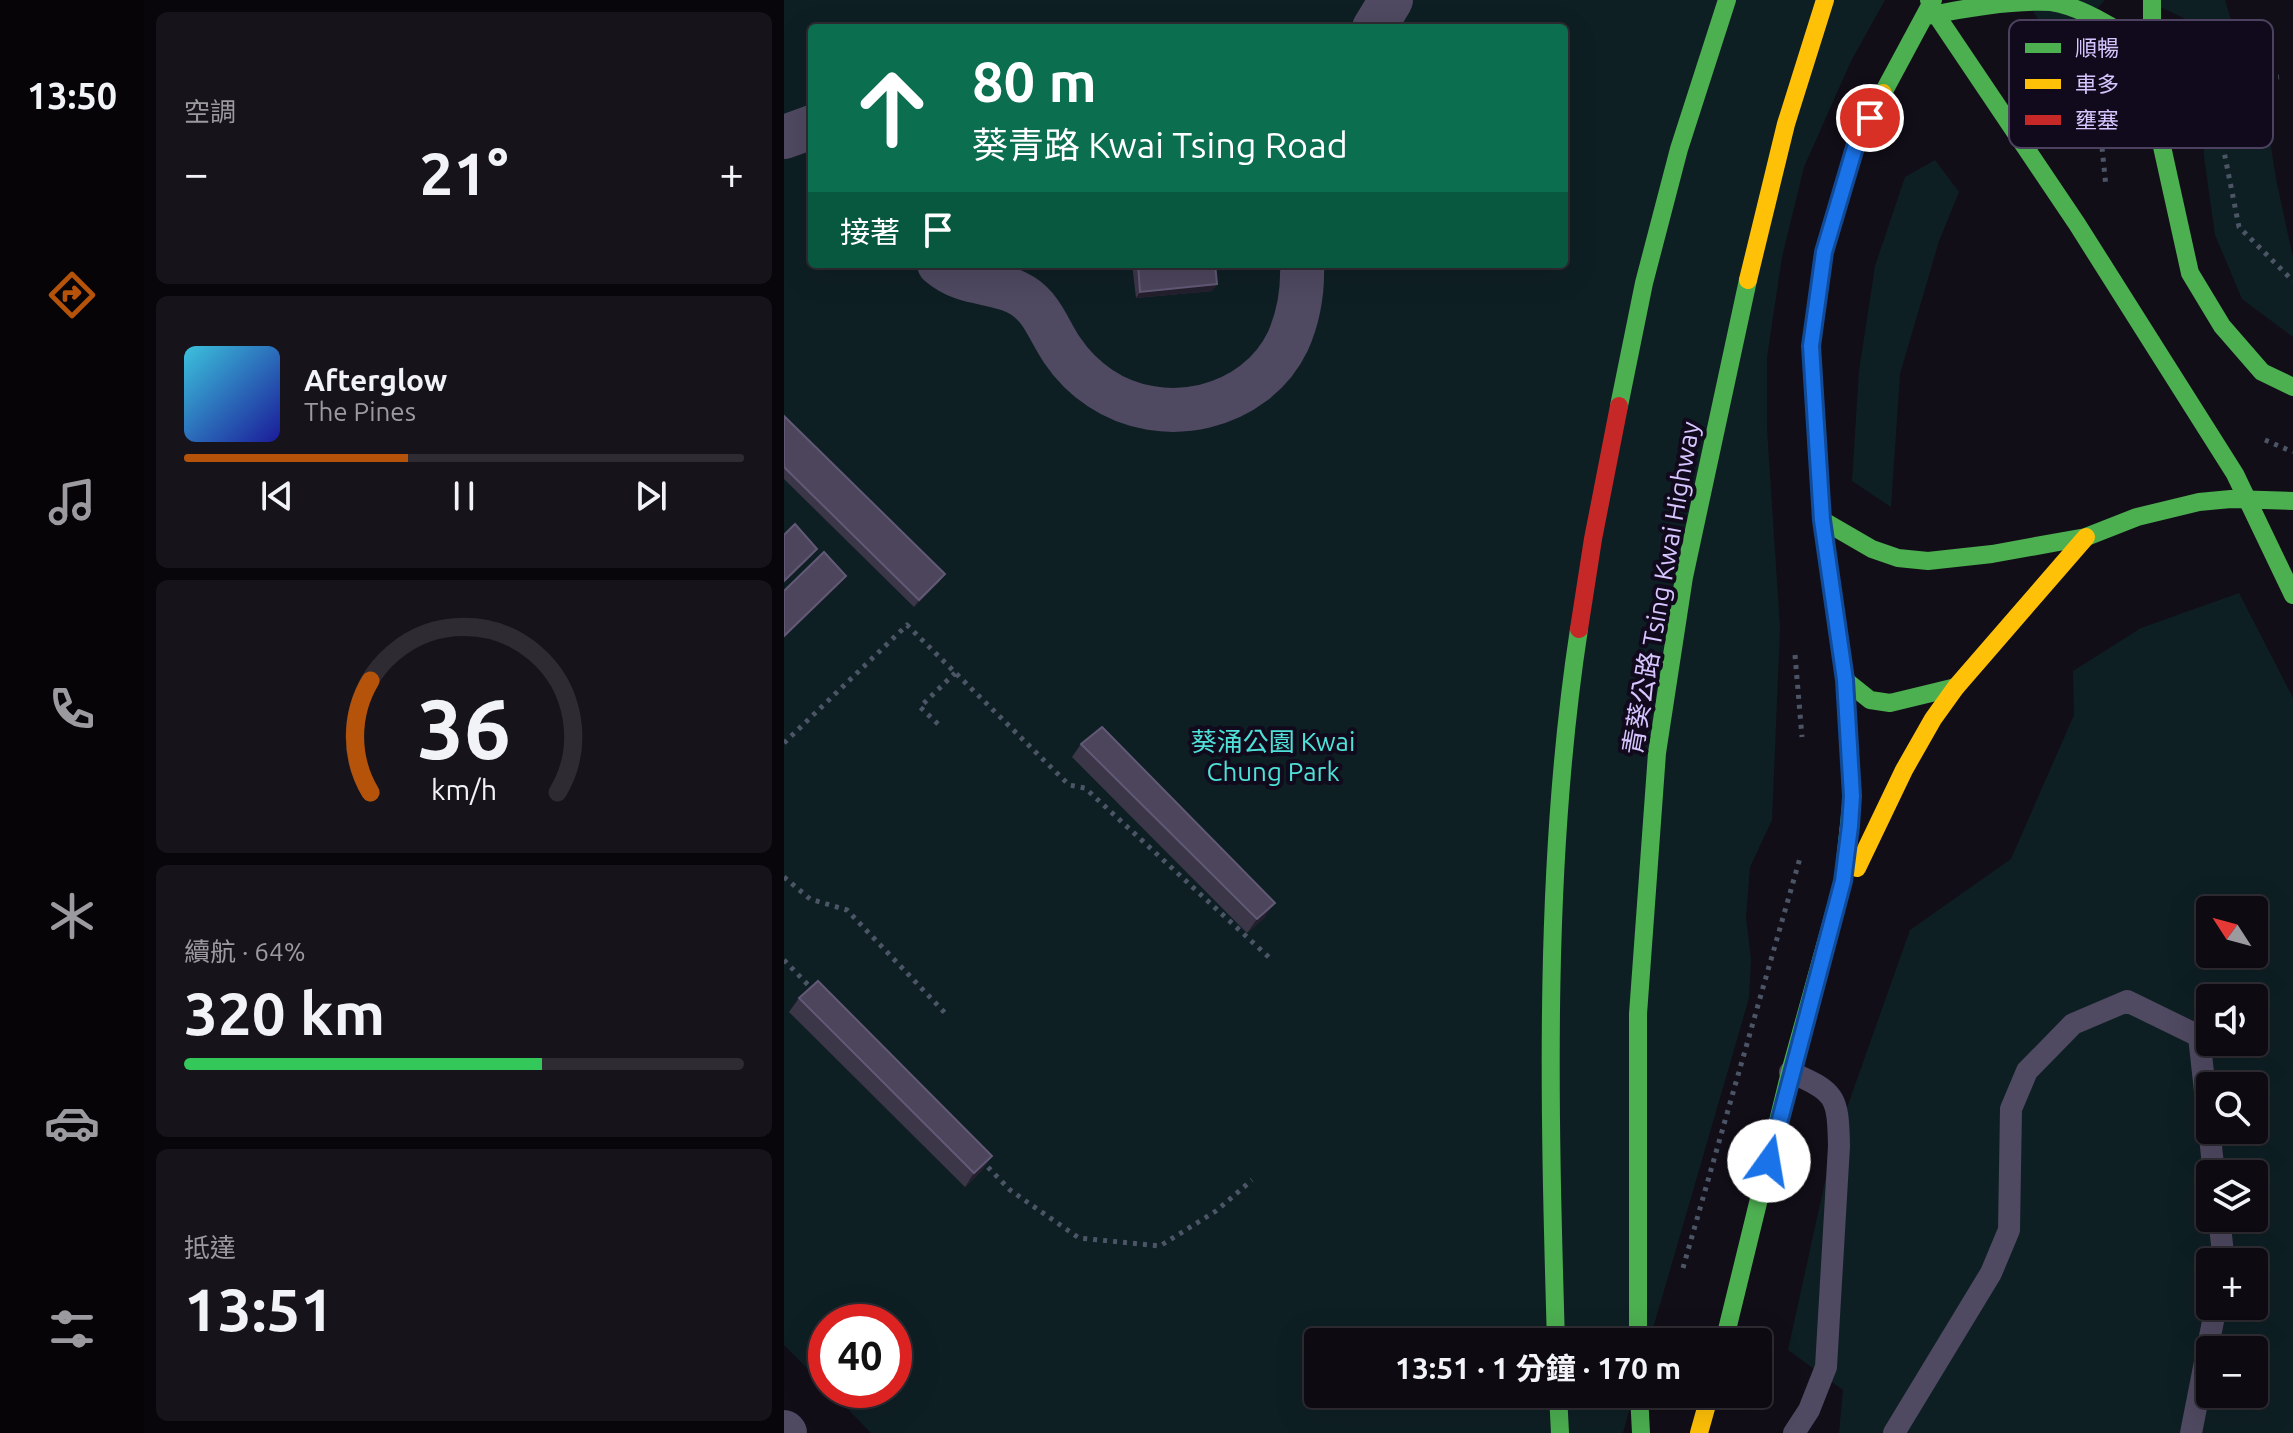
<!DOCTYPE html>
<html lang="zh-TW">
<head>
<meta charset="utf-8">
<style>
	body { margin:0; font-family:Ubuntu,"Noto Sans TC",sans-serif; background:#17131b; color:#f1f3f6; height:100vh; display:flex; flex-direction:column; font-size:30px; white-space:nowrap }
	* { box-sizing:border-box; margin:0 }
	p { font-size:26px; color:#9b9a9f }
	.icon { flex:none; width:44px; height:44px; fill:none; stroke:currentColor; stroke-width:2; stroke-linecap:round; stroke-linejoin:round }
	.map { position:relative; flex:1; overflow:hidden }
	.details { display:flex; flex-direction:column; gap:12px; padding:12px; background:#08060a; width:640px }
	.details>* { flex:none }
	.hud { position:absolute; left:24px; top:24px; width:760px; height:244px; border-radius:8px; box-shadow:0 8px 32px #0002,0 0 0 2px #2e2b32; background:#0b6e4f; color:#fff; overflow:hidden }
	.needle { width:52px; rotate:306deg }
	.tools { position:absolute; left:1412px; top:896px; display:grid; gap:16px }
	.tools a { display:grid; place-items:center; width:72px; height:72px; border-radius:8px; background:#0e0a12; box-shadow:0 8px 32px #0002,0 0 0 2px #2e2b32; font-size:40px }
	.speed { position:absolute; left:24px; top:1304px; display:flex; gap:16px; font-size:40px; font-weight:700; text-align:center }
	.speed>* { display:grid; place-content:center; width:104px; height:104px; border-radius:50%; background:#0e0a12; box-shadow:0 8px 32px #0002,0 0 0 2px #2e2b32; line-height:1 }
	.speed .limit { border:12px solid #d22; background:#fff; color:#111 }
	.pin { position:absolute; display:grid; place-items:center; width:68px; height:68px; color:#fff; margin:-34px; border:4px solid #fff; border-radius:50%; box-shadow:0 2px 8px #0007 }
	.me { position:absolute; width:88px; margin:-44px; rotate:13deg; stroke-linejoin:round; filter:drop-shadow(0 0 6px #0008) }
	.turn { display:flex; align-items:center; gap:28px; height:168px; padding:0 32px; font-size:36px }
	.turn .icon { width:104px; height:104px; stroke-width:2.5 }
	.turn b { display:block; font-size:56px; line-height:68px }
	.then { display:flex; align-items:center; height:76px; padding:0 32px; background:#0003; gap:16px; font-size:30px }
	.big { font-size:60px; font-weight:700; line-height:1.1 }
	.details .tile { flex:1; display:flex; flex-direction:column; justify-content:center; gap:12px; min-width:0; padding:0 28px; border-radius:12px; background:#17131b }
	.details .dial { align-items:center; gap:0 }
	.dial svg { height:208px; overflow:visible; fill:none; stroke:#2e2b32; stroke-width:7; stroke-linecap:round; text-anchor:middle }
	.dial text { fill:#f1f3f6; stroke:none }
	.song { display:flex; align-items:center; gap:24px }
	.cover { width:96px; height:96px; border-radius:12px; background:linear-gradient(135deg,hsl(190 70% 55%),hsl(240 70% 35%)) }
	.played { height:8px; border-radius:4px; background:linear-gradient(90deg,#b45309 40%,#2e2b32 40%) }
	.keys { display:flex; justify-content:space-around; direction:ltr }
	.heat { display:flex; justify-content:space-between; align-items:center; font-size:44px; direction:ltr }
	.charge { height:12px; border-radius:6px; background:linear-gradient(90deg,#34c759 64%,#2e2b32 0) }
	.trip { position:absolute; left:520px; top:1328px; width:468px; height:80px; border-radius:8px; background:#0e0a12; box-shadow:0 8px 32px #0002,0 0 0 2px #2e2b32; font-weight:700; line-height:80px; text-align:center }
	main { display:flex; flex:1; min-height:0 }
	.dock { display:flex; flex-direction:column; width:144px; justify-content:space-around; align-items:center; background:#060407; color:#9b9a9f }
	.dock .icon { width:56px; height:56px }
	.dock .current { color:#b45309 }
	.dock b { font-size:36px; color:#f1f3f6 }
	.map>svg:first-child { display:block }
	.green { fill:#0e1f24; fill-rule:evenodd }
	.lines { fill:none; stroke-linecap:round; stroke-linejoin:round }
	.path { stroke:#4b5566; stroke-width:5; stroke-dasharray:4 6; stroke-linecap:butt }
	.lane { stroke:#4f4961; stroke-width:22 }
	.street { stroke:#4f4961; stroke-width:44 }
	.fast { stroke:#4caf50; stroke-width:18 }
	.slow { stroke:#ffc107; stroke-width:18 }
	.jam { stroke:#c62828; stroke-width:18 }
	.fast-bridge { stroke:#4caf50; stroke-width:18 }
	.wall { fill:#3c3649 }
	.shaded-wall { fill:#241f2d }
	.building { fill:#4c455c; stroke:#625976; stroke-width:2 }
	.route-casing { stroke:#114b97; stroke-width:20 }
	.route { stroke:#1a73e8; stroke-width:14 }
	.labels { text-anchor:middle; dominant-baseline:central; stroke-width:8; stroke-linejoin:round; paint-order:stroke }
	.street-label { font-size:26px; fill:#d6c5ff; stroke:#110a1c }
	.park-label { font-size:26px; fill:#4fe1d8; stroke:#110a1c }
	.key { fill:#110a1c; stroke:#4c4260; stroke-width:2 }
	.key-label { font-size:22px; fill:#d6c5ff }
</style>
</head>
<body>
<main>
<nav class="dock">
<b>13:50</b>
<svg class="icon current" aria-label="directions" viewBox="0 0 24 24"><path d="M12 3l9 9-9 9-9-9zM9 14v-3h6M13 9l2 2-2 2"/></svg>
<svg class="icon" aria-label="music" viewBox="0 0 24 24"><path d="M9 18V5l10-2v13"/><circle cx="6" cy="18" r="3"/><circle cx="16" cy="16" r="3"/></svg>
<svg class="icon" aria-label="phone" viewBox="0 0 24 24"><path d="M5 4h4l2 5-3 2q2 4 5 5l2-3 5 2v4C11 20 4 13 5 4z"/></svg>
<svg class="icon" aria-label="climate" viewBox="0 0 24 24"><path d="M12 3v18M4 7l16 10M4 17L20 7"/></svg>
<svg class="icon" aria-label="car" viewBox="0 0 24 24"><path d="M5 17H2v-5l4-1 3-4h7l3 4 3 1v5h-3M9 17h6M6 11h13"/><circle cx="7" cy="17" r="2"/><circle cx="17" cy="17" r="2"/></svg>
<svg class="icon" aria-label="filters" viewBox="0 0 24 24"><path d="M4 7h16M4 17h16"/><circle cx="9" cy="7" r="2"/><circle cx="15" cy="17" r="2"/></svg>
</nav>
<section class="details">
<div class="tile"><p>空調</p>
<div class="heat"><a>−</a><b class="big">21°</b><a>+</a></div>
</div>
<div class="tile">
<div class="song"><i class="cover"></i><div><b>Afterglow</b><p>The Pines</p></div></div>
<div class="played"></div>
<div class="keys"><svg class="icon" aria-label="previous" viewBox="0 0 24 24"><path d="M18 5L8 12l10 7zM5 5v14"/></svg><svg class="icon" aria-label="pause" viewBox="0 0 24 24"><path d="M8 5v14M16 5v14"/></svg><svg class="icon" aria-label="next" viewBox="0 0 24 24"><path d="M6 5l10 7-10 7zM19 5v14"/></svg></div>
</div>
<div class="tile dial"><svg viewBox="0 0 100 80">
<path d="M14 69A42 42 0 1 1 86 69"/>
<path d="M14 69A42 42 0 0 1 14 26" stroke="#b45309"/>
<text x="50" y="56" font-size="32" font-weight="700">36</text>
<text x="50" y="72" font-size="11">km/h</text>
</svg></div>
<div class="tile"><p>續航 · 64%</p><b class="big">320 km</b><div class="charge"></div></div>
<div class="tile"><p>抵達</p><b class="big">13:51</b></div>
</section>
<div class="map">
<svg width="1509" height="1433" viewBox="0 0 1509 1433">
	<rect width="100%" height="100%" fill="#120e18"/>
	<!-- green -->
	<path class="green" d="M0,0H1101L1067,61L1020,167L998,257L983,357V429L996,628L988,820L966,867L962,917L967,960L965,998L865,1342H534V1394H850L839,1433H87L45,1390H110V1322H42V1387L0,1345ZM28,28H780V264H28Z
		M1242,0H1321L1274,51Z
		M1361,0H1441L1459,61L1474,65L1492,179L1509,258V337L1458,299L1431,235L1420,156L1421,28Z
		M1151,160L1175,192L1155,241L1116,374L1107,507L1068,481L1075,371L1091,266L1121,177Z
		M1455,593L1509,698V1433H1055L1059,1390L1004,1350L1048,1150L1126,930L1227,859L1290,715L1289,671L1357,628ZM1426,910H1470V954H1426ZM1426,998H1470V1042H1426ZM1426,1086H1470V1130H1426ZM1426,1174H1470V1218H1426ZM1426,1262H1470V1306H1426ZM1426,1350H1470V1394H1426Z"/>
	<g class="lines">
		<!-- path -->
		<path class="path" d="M1298,61L1313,98L1322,187
			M1427,86L1455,227L1509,281
			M1415,88L1495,77
			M1481,440L1509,452
			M1011,655L1018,737
			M154,724L136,707L171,673
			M0,743L123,625L285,785L301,788L489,961
			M0,877L26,899L63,910L163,1015
			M0,960L30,991
			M197,1160L226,1190L295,1238L376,1246L432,1211L468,1180
			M899,1268L1016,858"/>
		<!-- lane -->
		<path class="lane" d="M1006,1072C1052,1092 1054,1096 1055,1146L1042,1367L1025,1410L1010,1433
			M1435,1218L1440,1262
			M1110,1433L1207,1273L1225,1230L1227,1109L1243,1071L1289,1024L1343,1001L1415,1036L1430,1174
			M1407,1433L1432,1306"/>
		<!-- street -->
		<path class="street" d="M590,28L607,0
			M0,137L28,127
			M155,264C183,288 213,279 239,296C259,309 265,331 278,350C288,365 301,378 316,388C378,430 471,410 504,341C515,316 519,291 518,264
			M0,1432L1,1433"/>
		<!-- fast -->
		<path class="fast" d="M1368,0V50L1375,133L1406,273L1438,326L1478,372L1509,387
			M1143,16C1182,8 1227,0 1267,2C1302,7 1337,34 1368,50
			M1099,93L1149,0
			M835,406L860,283L895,149L943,0
			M1038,520L1088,549L1114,558L1144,561L1208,554L1302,537L1353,517L1415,502L1447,499L1509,501
			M1061,680L1086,700L1106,703L1172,687
			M772,1342C765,1105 759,864 795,629
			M854,1342V1014L873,753L900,577L964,280
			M940,1342L1006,1072L1059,881L1068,796L1061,680L1045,567
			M774,1394L776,1433"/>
		<!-- slow -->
		<path class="slow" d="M964,280L1002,124L1041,0
			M1045,567L1038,520L1027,346L1040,252L1072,144L1099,93
			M1073,868L1120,770L1149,719L1172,687L1302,537
			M915,1433L926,1394"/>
		<!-- jam -->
		<path class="jam" d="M795,629L809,539L835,406"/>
		<!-- fast-bridge -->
		<path class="fast-bridge" d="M1145,0L1155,19L1293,224L1451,474L1509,595
			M855,1394L857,1433"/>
	</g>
	<!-- wall -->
	<path class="wall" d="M348,264H431L433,284L428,291L352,298Z
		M0,416L156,581L130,607L0,479Z
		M297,744L481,917L463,933L288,757Z
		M15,998L208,1156L198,1170L181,1187L5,1012Z"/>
	<!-- shaded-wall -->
	<path class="shaded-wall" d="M433,284L428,291L352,298L356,292Z
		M33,549L28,556L0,583V581Z
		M161,574L156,581L130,607L135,600Z
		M62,576L57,583L0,638V636Z
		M491,903L481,917L463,933L473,919Z
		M208,1156L198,1170L181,1187L190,1173Z"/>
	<!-- building -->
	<path class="building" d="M354,264H431L433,284L356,292Z
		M0,416L161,574L135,600L0,467Z
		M11,524L33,549L0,581V535Z
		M40,552L62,576L0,636V591Z
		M318,727L491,903L473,919L297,744Z
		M34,981L208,1156L190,1173L15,998Z"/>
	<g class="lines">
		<!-- route casing -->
		<g class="route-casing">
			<path id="route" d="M985,1161L1059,881L1066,826L1068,796L1061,680L1038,520L1027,346L1040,252L1072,144L1086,118"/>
		</g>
		<!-- route -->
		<use href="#route" class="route"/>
	</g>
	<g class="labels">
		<!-- street labels -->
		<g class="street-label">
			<text transform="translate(877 588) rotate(-80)">青葵公路 Tsing Kwai Highway</text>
		</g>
		<!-- park labels -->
		<g class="park-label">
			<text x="489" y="741">葵涌公園 Kwai<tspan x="489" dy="30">Chung Park</tspan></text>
		</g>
	</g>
	<!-- legend -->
	<rect x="1225" y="20" width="264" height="128" rx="12" class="key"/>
	<rect x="1241" y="43" width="36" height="10" fill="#4caf50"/>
	<rect x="1241" y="79" width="36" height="10" fill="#ffc107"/>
	<rect x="1241" y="115" width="36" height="10" fill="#c62828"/>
	<g class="key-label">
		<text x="1291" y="56">順暢</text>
		<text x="1291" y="92">車多</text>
		<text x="1291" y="128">壅塞</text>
	</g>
</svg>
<div class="tools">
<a><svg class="needle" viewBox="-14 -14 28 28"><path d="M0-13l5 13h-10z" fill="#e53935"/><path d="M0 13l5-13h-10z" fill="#9b9a9f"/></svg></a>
<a><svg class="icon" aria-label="sound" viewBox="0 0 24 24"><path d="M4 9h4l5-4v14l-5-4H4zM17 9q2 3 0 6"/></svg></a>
<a><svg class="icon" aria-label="search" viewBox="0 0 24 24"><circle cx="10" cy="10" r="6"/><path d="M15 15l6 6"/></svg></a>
<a><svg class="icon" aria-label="layers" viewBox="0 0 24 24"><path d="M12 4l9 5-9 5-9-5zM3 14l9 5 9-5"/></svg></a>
<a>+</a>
<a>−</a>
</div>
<div class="speed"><div class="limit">40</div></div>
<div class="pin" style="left:1086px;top:118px;background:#d93025"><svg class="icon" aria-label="arrive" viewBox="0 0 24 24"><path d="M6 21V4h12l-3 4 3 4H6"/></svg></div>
<svg class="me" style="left:985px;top:1161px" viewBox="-20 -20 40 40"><circle r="19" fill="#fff"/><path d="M0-13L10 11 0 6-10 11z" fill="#1a73e8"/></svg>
<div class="trip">13:51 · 1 分鐘 · 170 m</div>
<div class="hud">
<div class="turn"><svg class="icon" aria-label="ahead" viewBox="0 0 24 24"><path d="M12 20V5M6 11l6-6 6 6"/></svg><div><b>80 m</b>葵青路 Kwai Tsing Road</div></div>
<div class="then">接著<svg class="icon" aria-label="arrive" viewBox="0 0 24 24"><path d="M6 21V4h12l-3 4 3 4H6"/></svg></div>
</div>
</div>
</main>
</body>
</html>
